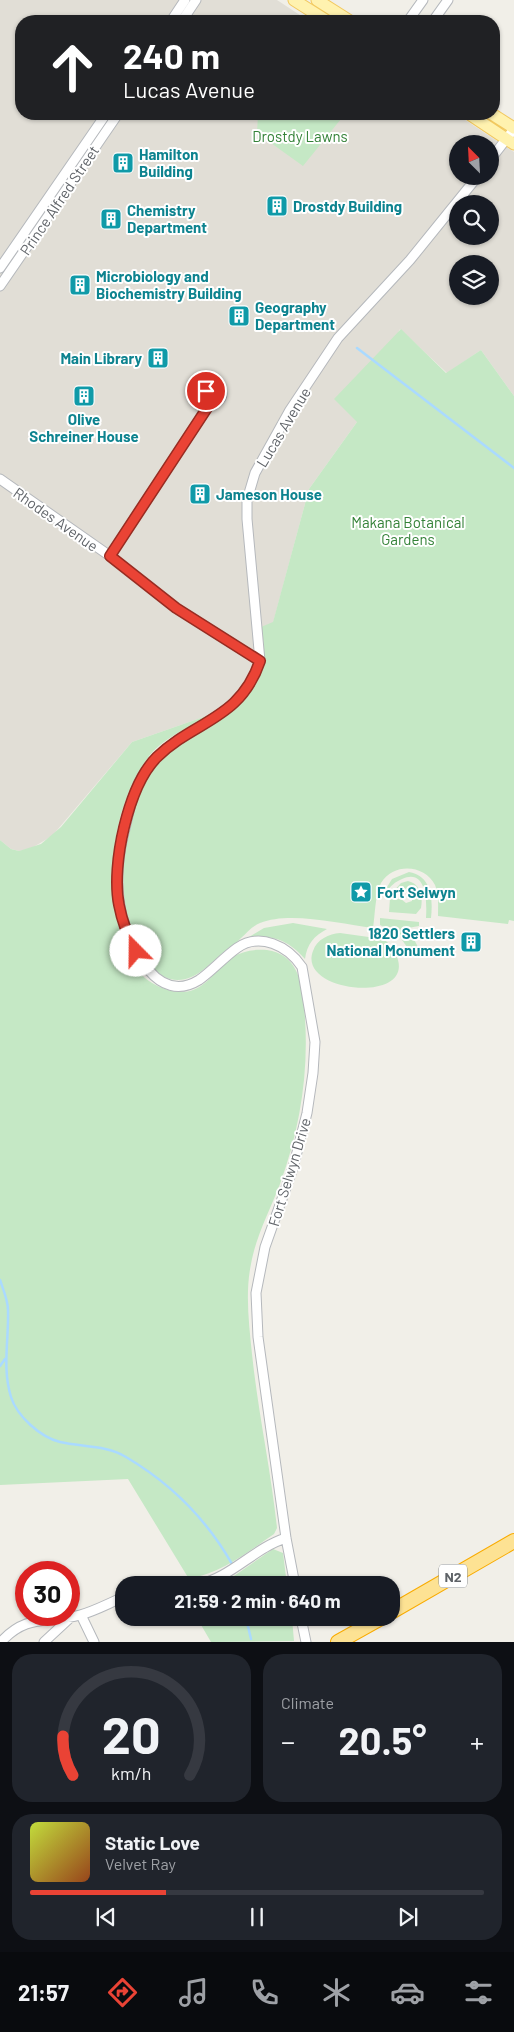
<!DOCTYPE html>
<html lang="en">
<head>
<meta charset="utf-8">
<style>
	body { margin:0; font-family:Barlow,sans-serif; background:#20242c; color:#f1f3f6; height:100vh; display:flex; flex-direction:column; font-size:19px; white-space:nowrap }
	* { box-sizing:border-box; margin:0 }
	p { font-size:16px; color:#9ea1a6 }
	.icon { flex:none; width:28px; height:28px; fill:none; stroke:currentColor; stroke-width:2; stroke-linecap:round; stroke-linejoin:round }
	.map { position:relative; height:1642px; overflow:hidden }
	.details { display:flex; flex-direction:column; gap:12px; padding:12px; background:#0d0f14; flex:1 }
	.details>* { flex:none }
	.hud { position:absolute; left:15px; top:15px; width:485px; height:105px; border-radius:20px; box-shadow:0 1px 4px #0004; background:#202124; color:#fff; overflow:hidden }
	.needle { width:32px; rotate:336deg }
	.buttons { position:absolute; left:449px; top:135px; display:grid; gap:10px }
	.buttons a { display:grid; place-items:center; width:50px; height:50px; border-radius:50%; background:#171b24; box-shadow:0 1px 4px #0004; font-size:25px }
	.speed { position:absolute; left:15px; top:1561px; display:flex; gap:10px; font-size:25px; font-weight:700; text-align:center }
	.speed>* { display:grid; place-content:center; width:65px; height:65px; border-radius:50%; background:#171b24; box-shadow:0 1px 4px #0004; line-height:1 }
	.speed .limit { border:8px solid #d22; background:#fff; color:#111 }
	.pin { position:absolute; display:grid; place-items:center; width:42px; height:42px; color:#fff; margin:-21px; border:2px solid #fff; border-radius:50%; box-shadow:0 1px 5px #0007 }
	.me { position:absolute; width:55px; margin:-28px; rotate:338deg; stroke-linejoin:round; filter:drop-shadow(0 0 4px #0008) }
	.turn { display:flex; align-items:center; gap:18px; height:105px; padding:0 25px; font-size:22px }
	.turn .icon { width:65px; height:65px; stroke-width:2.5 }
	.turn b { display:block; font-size:35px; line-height:42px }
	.big { font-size:38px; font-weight:700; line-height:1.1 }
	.details .card { flex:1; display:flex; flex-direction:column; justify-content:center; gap:8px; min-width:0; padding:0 18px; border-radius:20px; background:#20242c }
	.details .dial { align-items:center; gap:0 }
	.dial svg { height:130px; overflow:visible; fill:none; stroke:#363941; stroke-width:7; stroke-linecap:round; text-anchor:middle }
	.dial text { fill:#f1f3f6; stroke:none }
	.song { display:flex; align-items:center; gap:15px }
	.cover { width:60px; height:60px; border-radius:8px; background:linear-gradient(135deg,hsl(70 70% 55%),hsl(20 70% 35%)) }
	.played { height:5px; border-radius:2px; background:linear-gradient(90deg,#ea4335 30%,#363941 30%) }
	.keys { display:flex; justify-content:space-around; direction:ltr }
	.heat { display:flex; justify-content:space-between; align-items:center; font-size:28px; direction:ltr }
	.details .tiles { flex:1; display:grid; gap:12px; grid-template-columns:1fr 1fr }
	.card:last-child { grid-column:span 2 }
	.trip { position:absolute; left:115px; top:1576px; width:285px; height:50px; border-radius:20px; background:#171b24; box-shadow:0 1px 4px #0004; font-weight:700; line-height:50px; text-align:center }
	.tab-bar { display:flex; height:80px; justify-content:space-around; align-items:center; background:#090b0e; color:#9ea1a6 }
	.tab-bar .icon { width:35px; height:35px }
	.tab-bar .active { color:#ea4335 }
	.tab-bar b { font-size:22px; color:#f1f3f6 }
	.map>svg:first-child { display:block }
	.education { fill:#e1ded6; fill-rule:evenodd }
	.green { fill:#c5e8c5 }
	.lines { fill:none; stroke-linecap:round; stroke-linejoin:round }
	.stream { stroke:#aadaff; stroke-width:2.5 }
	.minor-casing { stroke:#b5b8bc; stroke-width:11 }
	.major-casing { stroke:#f2c960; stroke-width:13 }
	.highway-casing { stroke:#f9ab00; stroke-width:16 }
	.minor { stroke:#fff; stroke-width:9 }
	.major { stroke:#fff2af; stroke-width:11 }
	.highway { stroke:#fde293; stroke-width:14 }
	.route-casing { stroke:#982c22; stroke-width:12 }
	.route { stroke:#ea4335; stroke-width:9 }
	.labels { text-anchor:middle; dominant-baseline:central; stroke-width:4; stroke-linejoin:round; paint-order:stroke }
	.shield { fill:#fff; stroke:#8f9295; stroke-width:1 }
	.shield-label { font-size:14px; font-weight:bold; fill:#5f6368 }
	.park-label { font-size:15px; fill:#348238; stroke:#fff }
	.culture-label { font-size:15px; font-weight:bold; fill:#0d838f; stroke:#fff; text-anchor:start }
	.street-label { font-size:15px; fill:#5f6368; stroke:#fff }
</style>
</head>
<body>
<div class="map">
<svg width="514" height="1642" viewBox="0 0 514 1642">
	<rect width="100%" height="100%" fill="#f1efe8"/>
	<!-- education -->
	<path class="education" d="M0,0H277L309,21H21V114H456L514,152V396L481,350L447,373L400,329L357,422L309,489L273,623L253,630L256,655L253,665L241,687L222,707L212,714L132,742L52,836L30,849L19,851L11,849L0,840ZM458,144H490V176H458ZM458,204H490V236H458ZM458,264H490V296H458Z"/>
	<!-- green -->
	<path class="green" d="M258,114H345L303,166L257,133Z
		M401,329L446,373L481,350L514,396V921L509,920L508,924L438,916C438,906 439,894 435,885C425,865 394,862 381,883C375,895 375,915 373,928C341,924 290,911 260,923C251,927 247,933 240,939C236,944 230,947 225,951C210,963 193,985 170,979C148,973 134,945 129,924C115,873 125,783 171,749C202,727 232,719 255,685C267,667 265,647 261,627L273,622L309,489L357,422L334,399Z
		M212,714C191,727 161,738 147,759C113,806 105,878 120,932C124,949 131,968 145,978C156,987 175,995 190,991C207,987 217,968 231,958C242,951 254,949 267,950C296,954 302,980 304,1006C310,1066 301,1127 280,1184C270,1210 256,1236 251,1264C245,1293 249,1324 252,1354C258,1412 271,1470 277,1528L274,1534C246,1553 224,1572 189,1579L128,1479L0,1485V840L11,849L19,851L41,844L61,827L132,742Z
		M409,872C432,876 433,899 431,918H426C427,902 427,868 402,879C395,882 390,886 387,892H384L392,879Z
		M408,881C421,884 423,897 421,908L416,914L389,912L390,898L401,899L406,903L412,901V894L409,891H404L401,895L391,894L401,883Z
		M380,918L419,922V926L408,928L418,947L409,950L398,934L380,925Z
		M293,923L327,929C314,936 307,944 305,959C288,940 273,935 249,937L264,928Z
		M340,933L383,939C391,944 396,951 398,960C410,1004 297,992 313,951C317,939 329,934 340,933Z
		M273,1549L283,1553L287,1585H216L231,1578Z
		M197,1618H292L294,1641L211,1642Z"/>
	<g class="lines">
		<!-- stream -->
		<path class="stream" d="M357,348L514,468
			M0,1280C3,1289 8,1300 8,1310C9,1339 2,1368 11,1397C17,1416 40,1437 60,1442C81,1447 107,1445 126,1457C170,1483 207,1520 232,1564
			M0,1366L5,1359
			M236,1579L237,1585
			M246,1618L251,1639"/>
		<!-- minor casing -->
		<g class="minor-casing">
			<path id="minor" d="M171,21L185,0
				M182,21L196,0
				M408,21L423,0
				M433,21L448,0
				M490,160L514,129
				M0,268L106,114
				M0,286L118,114
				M206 394a8 8 0 1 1 16 0a8 8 0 1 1-16 0Z
				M0,479L110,556L176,608L260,661
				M110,556L211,402
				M197,1585C231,1578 254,1548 286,1538
				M295,1585L286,1538L258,1337L256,1293L265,1247L293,1168L307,1113L313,1073L315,1042L302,967C288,946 260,932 237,948C223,958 212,971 199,980C157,1006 132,948 123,919C115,890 117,861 124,833C129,812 133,789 145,772C177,723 238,727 260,661L247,519V500L255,473L290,410L338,338L410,260L478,176
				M81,1615L94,1642
				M301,1618L306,1642
				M1,1642C27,1613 48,1624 80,1615C95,1611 109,1603 124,1597
				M44,1642L71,1617"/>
		</g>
		<!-- major casing -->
		<g class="major-casing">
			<path id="major" d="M294,0L327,21
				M317,0L350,21
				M469,114L514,144
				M492,114L514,128"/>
		</g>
		<!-- highway casing -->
		<g class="highway-casing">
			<path id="highway" d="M391,1612L514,1541
				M338,1642L381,1618"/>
		</g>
		<!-- minor -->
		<use href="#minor" class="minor"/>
		<!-- major -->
		<use href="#major" class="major"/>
		<!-- highway -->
		<use href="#highway" class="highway"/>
	</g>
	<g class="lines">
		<!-- route casing -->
		<g class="route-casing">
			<path id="route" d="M136,951C128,937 122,921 119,905C111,865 128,786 157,757C195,720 240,720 260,661L176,608L110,556L211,402L206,395V391"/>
		</g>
		<!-- route -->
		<use href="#route" class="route"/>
	</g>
	<!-- icons -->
	<defs>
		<g id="building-square" transform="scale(1.125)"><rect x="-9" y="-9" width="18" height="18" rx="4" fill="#0f9aa8" stroke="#fff"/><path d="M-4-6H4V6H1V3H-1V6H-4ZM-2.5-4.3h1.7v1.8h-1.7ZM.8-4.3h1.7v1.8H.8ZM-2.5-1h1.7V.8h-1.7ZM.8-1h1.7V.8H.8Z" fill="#fff"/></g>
		<g id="sight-square" transform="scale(1.125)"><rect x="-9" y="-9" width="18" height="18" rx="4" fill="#0f9aa8" stroke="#fff"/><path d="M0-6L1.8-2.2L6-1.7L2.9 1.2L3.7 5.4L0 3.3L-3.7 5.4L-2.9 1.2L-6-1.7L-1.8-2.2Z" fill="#fff"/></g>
	</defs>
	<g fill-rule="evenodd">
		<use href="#building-square" x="123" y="163"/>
		<use href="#building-square" x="277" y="206"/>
		<use href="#building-square" x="111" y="219"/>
		<use href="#building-square" x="80" y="285"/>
		<use href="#building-square" x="239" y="316"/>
		<use href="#building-square" x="158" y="358"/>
		<use href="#building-square" x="84" y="396"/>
		<use href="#building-square" x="200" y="494"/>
		<use href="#sight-square" x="361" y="892"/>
		<use href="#building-square" x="471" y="942"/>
	</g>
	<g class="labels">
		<!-- shield labels -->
		<rect class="shield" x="439" y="1564.5" width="28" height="23" rx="4"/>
		<g class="shield-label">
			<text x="453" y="1576">N2</text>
		</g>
		<!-- park labels -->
		<g class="park-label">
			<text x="300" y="136">Drostdy Lawns</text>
			<text x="408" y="522">Makana Botanical<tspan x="408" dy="17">Gardens</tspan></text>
		</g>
		<!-- culture labels -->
		<g class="culture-label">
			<text x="139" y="154">Hamilton<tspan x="139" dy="17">Building</tspan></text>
			<text x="293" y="206">Drostdy Building</text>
			<text x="127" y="210">Chemistry<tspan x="127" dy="17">Department</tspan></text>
			<text x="96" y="276">Microbiology and<tspan x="96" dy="17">Biochemistry Building</tspan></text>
			<text x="255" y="307">Geography<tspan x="255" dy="17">Department</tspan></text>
			<text x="142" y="358" text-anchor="end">Main Library</text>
			<text x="84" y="419" text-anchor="middle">Olive<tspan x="84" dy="17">Schreiner House</tspan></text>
			<text x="216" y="494">Jameson House</text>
			<text x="377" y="892">Fort Selwyn</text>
			<text x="455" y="933" text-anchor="end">1820 Settlers<tspan x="455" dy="17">National Monument</tspan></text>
		</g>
		<!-- street labels -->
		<g class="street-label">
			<text transform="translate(59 200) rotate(-56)">Prince Alfred Street</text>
			<text transform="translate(283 427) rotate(-59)">Lucas Avenue</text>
			<text transform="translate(56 519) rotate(35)">Rhodes Avenue</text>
			<text transform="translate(289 1172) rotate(-73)">Fort Selwyn Drive</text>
		</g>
	</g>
</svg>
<div class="buttons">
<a><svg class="needle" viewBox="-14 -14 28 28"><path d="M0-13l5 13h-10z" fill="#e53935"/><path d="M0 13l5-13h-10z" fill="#9ea1a6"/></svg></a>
<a><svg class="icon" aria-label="search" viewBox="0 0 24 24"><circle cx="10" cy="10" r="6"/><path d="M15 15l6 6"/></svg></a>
<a><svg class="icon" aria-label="layers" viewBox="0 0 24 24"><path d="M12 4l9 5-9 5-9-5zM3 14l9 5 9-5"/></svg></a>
</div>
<div class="speed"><div class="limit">30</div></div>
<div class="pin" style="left:206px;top:391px;background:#d93025"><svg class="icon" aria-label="arrive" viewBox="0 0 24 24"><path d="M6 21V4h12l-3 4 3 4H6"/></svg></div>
<svg class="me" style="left:136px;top:951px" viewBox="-20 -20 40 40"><circle r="19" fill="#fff"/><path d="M0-13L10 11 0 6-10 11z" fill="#ea4335"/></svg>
<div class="trip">21:59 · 2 min · 640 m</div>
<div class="hud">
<div class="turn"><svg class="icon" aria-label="ahead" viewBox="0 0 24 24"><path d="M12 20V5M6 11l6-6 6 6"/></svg><div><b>240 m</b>Lucas Avenue</div></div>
</div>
</div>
<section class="details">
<div class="tiles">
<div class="card dial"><svg viewBox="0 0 100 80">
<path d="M14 69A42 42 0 1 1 86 69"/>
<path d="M14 69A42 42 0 0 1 8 45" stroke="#ea4335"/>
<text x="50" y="56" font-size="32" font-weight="700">20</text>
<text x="50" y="72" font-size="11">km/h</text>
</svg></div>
<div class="card"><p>Climate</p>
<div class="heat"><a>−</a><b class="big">20.5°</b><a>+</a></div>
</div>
<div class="card">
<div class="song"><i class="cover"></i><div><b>Static Love</b><p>Velvet Ray</p></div></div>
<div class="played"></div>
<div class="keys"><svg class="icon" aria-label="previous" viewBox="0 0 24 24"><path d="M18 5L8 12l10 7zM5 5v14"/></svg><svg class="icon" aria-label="pause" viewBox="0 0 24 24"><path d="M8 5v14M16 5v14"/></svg><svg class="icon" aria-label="next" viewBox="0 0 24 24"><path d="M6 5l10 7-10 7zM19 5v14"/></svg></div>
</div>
</div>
</section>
<nav class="tab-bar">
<b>21:57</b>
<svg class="icon active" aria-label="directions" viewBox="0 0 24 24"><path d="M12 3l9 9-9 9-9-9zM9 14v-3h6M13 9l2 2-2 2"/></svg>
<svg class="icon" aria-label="music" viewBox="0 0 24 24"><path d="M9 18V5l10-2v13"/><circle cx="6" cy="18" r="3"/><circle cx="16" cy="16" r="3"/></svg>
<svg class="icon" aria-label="phone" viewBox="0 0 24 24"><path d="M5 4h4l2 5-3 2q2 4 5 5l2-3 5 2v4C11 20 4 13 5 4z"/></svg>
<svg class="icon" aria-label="climate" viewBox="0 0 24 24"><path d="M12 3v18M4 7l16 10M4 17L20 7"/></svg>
<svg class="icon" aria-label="car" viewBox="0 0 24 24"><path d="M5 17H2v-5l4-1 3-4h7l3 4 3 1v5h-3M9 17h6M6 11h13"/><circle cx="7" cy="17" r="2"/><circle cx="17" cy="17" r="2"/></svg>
<svg class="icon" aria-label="filters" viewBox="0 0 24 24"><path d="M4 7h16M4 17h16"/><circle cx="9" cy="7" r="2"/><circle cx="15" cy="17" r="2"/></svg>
</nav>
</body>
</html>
